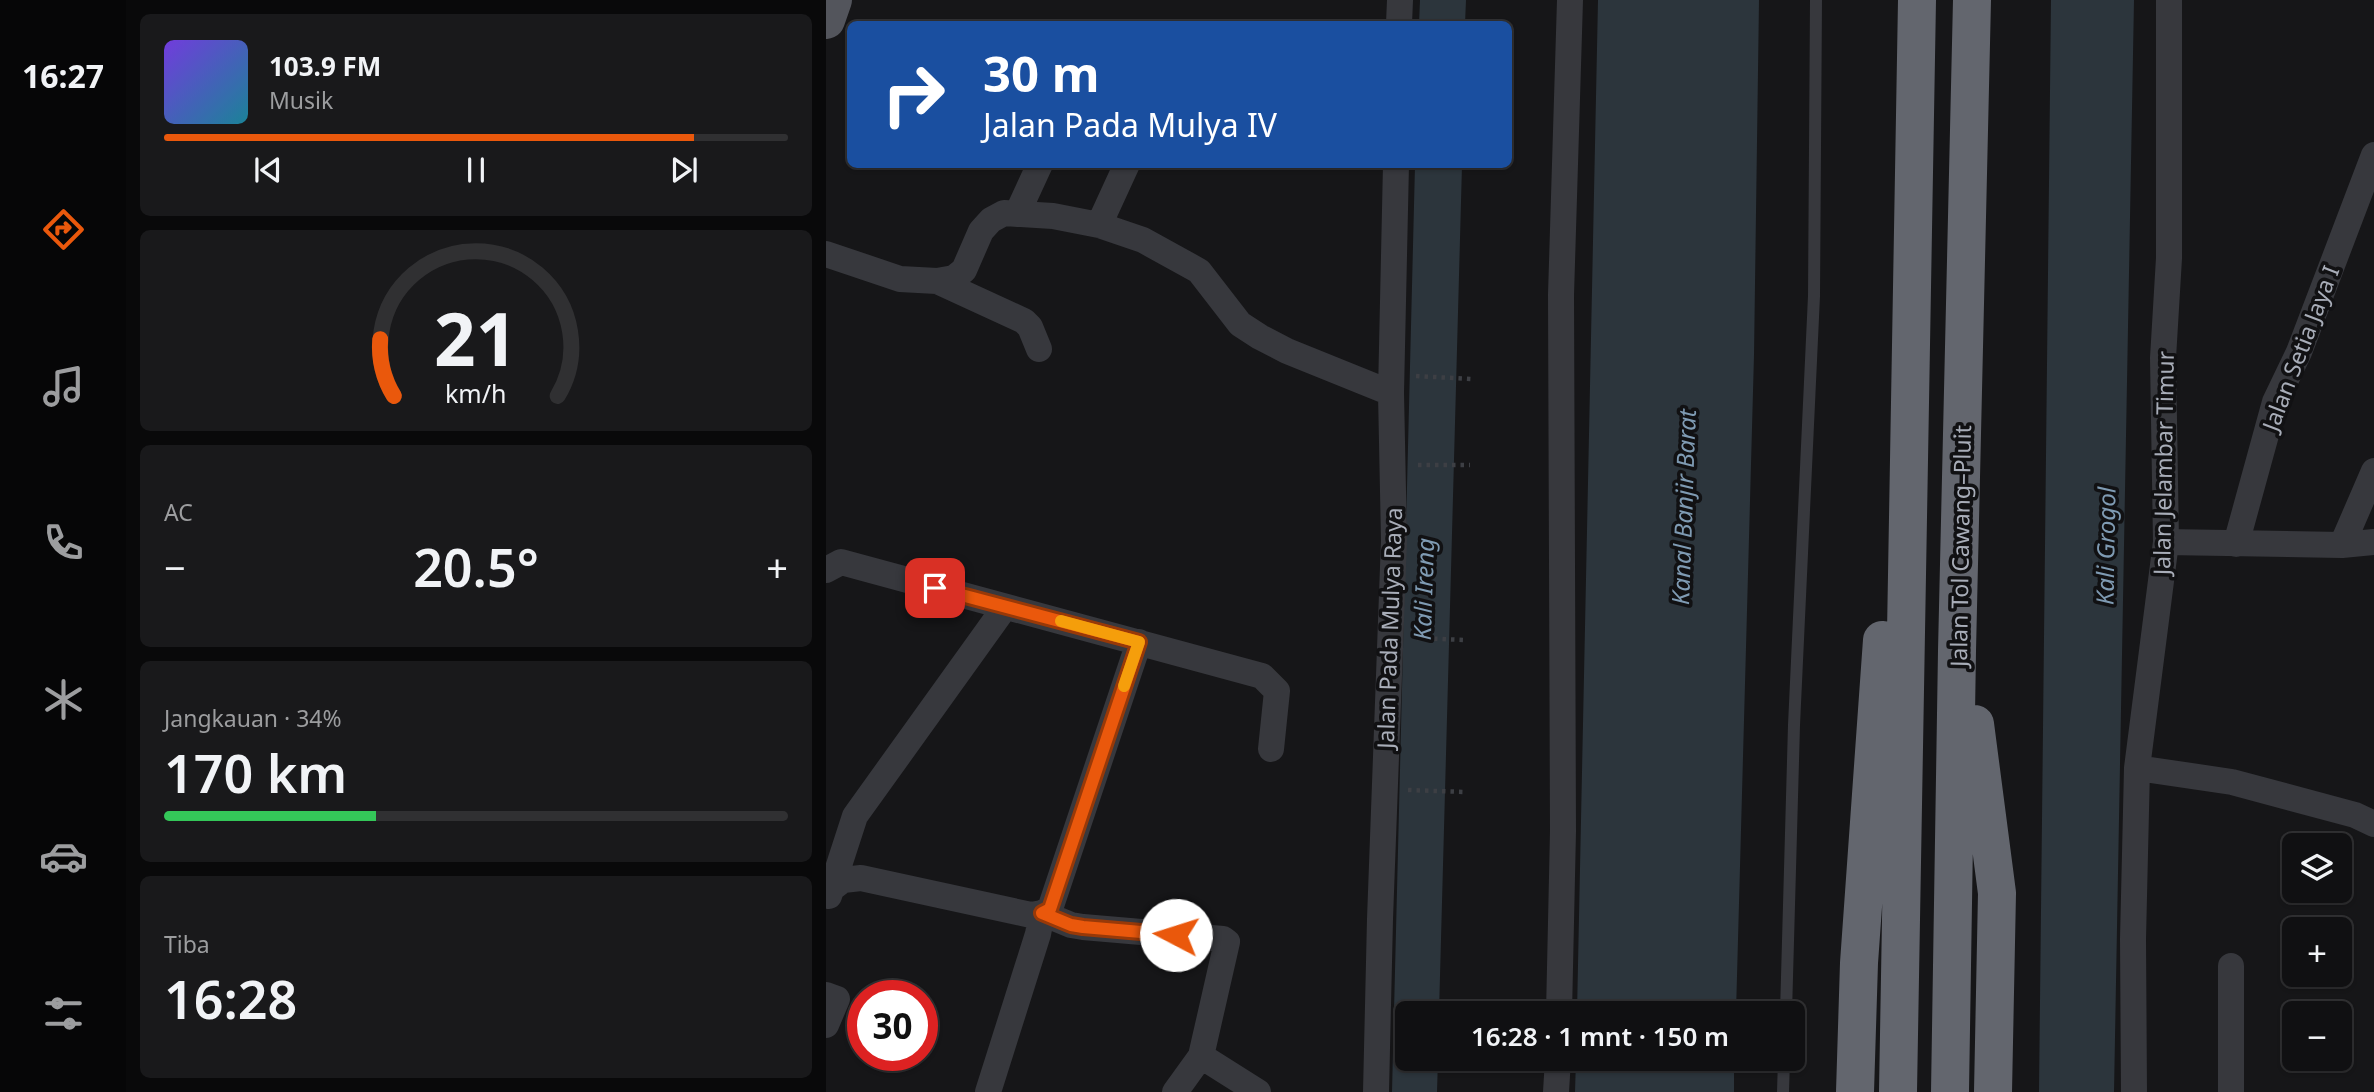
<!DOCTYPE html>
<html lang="id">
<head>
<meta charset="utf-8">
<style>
	body { margin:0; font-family:"Noto Sans",sans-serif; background:#19191b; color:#f1f3f6; height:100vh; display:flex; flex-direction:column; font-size:26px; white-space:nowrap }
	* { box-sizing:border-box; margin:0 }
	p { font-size:23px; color:#9c9d9f }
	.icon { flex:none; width:38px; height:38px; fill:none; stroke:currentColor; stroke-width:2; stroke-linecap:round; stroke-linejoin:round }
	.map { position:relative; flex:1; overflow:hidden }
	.panel { display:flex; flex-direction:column; gap:14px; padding:14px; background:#09090a; width:700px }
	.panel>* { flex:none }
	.hud { position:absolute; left:21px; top:21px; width:665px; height:147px; border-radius:10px; box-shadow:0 2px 5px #0004,0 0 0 2px #303032; background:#1a4fa0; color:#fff; overflow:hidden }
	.buttons { position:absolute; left:1456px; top:833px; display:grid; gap:14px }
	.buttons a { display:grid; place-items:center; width:70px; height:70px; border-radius:10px; background:#101012; box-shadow:0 2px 5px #0004,0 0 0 2px #303032; font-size:35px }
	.speed { position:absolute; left:21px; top:980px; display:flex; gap:14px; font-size:35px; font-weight:700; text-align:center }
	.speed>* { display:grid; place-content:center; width:91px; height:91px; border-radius:50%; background:#101012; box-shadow:0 2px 5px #0004,0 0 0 2px #303032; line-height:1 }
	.speed .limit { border:10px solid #d22; background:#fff; color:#111 }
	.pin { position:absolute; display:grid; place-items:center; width:60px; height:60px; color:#fff; margin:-30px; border-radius:14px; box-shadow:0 4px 10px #0006 }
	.me { position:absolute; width:77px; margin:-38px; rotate:275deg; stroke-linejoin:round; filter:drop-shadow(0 0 5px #0008) }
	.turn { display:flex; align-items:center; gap:24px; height:147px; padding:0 21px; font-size:32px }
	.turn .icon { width:91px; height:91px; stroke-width:2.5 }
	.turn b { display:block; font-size:49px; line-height:60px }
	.big { font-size:52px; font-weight:600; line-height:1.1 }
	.panel .card { flex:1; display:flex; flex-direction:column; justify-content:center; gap:10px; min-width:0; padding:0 24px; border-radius:10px; background:#19191b }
	.panel .dial { align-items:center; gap:0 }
	.dial svg { height:182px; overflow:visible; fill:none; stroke:#303032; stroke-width:7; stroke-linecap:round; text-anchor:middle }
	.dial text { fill:#f1f3f6; stroke:none }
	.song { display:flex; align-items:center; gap:21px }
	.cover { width:84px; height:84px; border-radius:10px; background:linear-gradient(135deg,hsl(260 70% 55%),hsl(190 70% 35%)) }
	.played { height:7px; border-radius:4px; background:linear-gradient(90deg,#ea580c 85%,#303032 85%) }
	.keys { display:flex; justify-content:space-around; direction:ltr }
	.heat { display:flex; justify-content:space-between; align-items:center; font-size:38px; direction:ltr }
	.charge { height:10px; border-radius:5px; background:linear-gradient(90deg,#34c759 34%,#303032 0) }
	.trip { position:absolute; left:569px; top:1001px; width:410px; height:70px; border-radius:10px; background:#101012; box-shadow:0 2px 5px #0004,0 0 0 2px #303032; font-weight:600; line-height:70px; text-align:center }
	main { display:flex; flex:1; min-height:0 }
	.tabs { display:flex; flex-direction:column; width:126px; justify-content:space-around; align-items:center; background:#060607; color:#9c9d9f }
	.tabs .icon { width:49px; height:49px }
	.tabs .on { color:#ea580c }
	.tabs b { font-size:32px; color:#f1f3f6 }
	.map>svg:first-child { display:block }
	.water { fill:#2c353c }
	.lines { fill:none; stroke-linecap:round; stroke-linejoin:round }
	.path { stroke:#3d3f44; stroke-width:4.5; stroke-dasharray:3.5 5; stroke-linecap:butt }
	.service { stroke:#37383d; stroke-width:12 }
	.minor { stroke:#37383d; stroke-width:26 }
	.primary { stroke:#53555c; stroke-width:38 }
	.motorway { stroke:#63666e; stroke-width:38 }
	.route-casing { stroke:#983908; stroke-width:18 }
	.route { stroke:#ea580c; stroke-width:12 }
	.slow { stroke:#f59e0b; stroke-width:12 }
	.labels { text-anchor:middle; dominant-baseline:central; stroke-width:7; stroke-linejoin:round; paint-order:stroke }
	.street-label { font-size:23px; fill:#a8adb8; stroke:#111113 }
	.water-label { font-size:24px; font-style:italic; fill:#7f9bb3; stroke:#111113 }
</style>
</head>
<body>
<main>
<nav class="tabs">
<b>16:27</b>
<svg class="icon on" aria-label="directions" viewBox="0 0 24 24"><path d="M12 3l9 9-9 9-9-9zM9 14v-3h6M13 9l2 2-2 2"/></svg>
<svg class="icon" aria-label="music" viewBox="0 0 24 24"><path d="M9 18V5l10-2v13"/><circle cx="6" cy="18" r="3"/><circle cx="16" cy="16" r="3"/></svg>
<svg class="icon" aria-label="phone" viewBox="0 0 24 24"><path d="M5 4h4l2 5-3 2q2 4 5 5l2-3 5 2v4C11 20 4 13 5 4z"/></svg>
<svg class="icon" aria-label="climate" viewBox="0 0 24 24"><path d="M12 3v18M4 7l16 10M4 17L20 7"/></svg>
<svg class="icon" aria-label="car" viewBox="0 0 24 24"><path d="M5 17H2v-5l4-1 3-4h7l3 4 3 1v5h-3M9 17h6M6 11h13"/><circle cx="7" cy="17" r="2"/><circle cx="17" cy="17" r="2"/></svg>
<svg class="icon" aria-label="filters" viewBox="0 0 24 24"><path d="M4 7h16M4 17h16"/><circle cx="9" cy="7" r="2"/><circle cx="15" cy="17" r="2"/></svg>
</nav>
<section class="panel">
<div class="card">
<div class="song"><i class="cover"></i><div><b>103.9 FM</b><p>Musik</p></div></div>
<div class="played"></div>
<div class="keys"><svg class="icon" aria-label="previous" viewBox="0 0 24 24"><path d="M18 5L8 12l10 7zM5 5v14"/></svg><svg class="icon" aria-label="pause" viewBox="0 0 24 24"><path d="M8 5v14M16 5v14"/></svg><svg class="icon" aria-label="next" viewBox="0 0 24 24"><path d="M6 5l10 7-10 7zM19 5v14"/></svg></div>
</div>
<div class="card dial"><svg viewBox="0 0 100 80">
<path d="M14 69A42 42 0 1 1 86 69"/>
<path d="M14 69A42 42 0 0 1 8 44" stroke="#ea580c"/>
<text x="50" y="56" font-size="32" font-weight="700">21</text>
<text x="50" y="72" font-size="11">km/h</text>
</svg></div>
<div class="card"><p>AC</p>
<div class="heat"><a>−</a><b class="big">20.5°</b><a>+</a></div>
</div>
<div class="card"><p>Jangkauan · 34%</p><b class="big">170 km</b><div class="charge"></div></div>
<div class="card"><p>Tiba</p><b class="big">16:28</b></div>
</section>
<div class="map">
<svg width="1548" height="1092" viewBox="0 0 1548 1092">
	<rect width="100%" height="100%" fill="#161618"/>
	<!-- water -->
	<path class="water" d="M594,0H640L639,24H593Z
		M772,0H933L928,355L910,1013H751Z
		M1225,0H1308L1288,1092H1213Z
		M589,165H636L613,1013H581V1059H612L611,1092H566Z
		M750,1059H908V1092H749Z"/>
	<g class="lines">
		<!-- path -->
		<path class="path" d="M590,376L645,379
			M592,465H644
			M591,638L639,640
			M582,790L640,792"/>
		<!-- service -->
		<path class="service" d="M960,1013L968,725L988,296L990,0
			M957,1092L958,1059"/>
		<!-- minor -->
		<path class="minor" d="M573,24L574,0
			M191,214L214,164
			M273,225L301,164
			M0,254L74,279L111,281L128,278L138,270L155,231L165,220L178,213L227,216L273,225L317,240L373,271L414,324L434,337L461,351L565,393
			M111,281L198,321L204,327L213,349
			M1340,542L1516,545L1548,542
			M1410,544L1449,402L1473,352L1548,155
			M1516,545L1548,471
			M0,570L15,562L436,676L451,691L445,749
			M1311,768L1406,782L1529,815L1548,824
			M0,893L17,880L35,878L205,915L216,913L224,909L313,642
			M3,896L29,816L179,607
			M216,913L245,925L257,927L397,939L401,942L375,1056L349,1092
			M0,995L11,999L0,1025
			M733,1013L737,831L735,295L744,0
			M375,1056L432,1092
			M162,1092L212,934L216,913
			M550,1092L554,919L568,540L565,393L570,164
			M730,1092L732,1059
			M1308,1092L1307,939L1311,768L1340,542L1337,358L1343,258V0
			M1405,1092V966"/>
		<!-- primary -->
		<path class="primary" d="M0,20L7,0"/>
		<!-- motorway -->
		<path class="motorway" d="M1149,724L1171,893L1167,1092
			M1029,1092L1033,963L1056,640
			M1072,1092L1091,0
			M1124,1092L1131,651L1146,0"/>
	</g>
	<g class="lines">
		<!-- route casing -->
		<g class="route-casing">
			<path id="route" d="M109,588L313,642L224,909L216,913L245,925L257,927L350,935"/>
		</g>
		<!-- route -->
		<use href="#route" class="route"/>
		<!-- slow -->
		<path class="slow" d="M235,621L313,642L298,686"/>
	</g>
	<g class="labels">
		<!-- street labels -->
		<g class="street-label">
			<text transform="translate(1474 348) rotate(-69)">Jalan Setia Jaya I</text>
			<text transform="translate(1337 463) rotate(-89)">Jalan Jelambar Timur</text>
			<text transform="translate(1134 546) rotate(-89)">Jalan Tol Cawang–Pluit</text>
			<text transform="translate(563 628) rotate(-88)">Jalan Pada Mulya Raya</text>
		</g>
		<!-- water labels -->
		<g class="water-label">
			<text transform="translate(857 507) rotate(-88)">Kanal Banjir Barat</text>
			<text transform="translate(1279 546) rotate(-89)">Kali Grogol</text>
			<text transform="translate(597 589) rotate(-88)">Kali Ireng</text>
		</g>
	</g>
</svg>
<div class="buttons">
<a><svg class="icon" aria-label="layers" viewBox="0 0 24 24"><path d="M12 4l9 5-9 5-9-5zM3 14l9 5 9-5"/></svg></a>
<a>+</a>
<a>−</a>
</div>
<div class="speed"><div class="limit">30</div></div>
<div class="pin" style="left:109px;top:588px;background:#d93025"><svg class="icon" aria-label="arrive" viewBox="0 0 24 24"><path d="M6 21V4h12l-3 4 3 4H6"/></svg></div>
<svg class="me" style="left:350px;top:935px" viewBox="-20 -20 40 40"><circle r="19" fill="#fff"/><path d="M0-13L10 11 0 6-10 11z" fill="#ea580c"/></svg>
<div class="trip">16:28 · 1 mnt · 150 m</div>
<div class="hud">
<div class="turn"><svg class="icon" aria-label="right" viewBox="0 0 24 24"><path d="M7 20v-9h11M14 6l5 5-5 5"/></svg><div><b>30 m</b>Jalan Pada Mulya IV</div></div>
</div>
</div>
</main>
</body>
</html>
